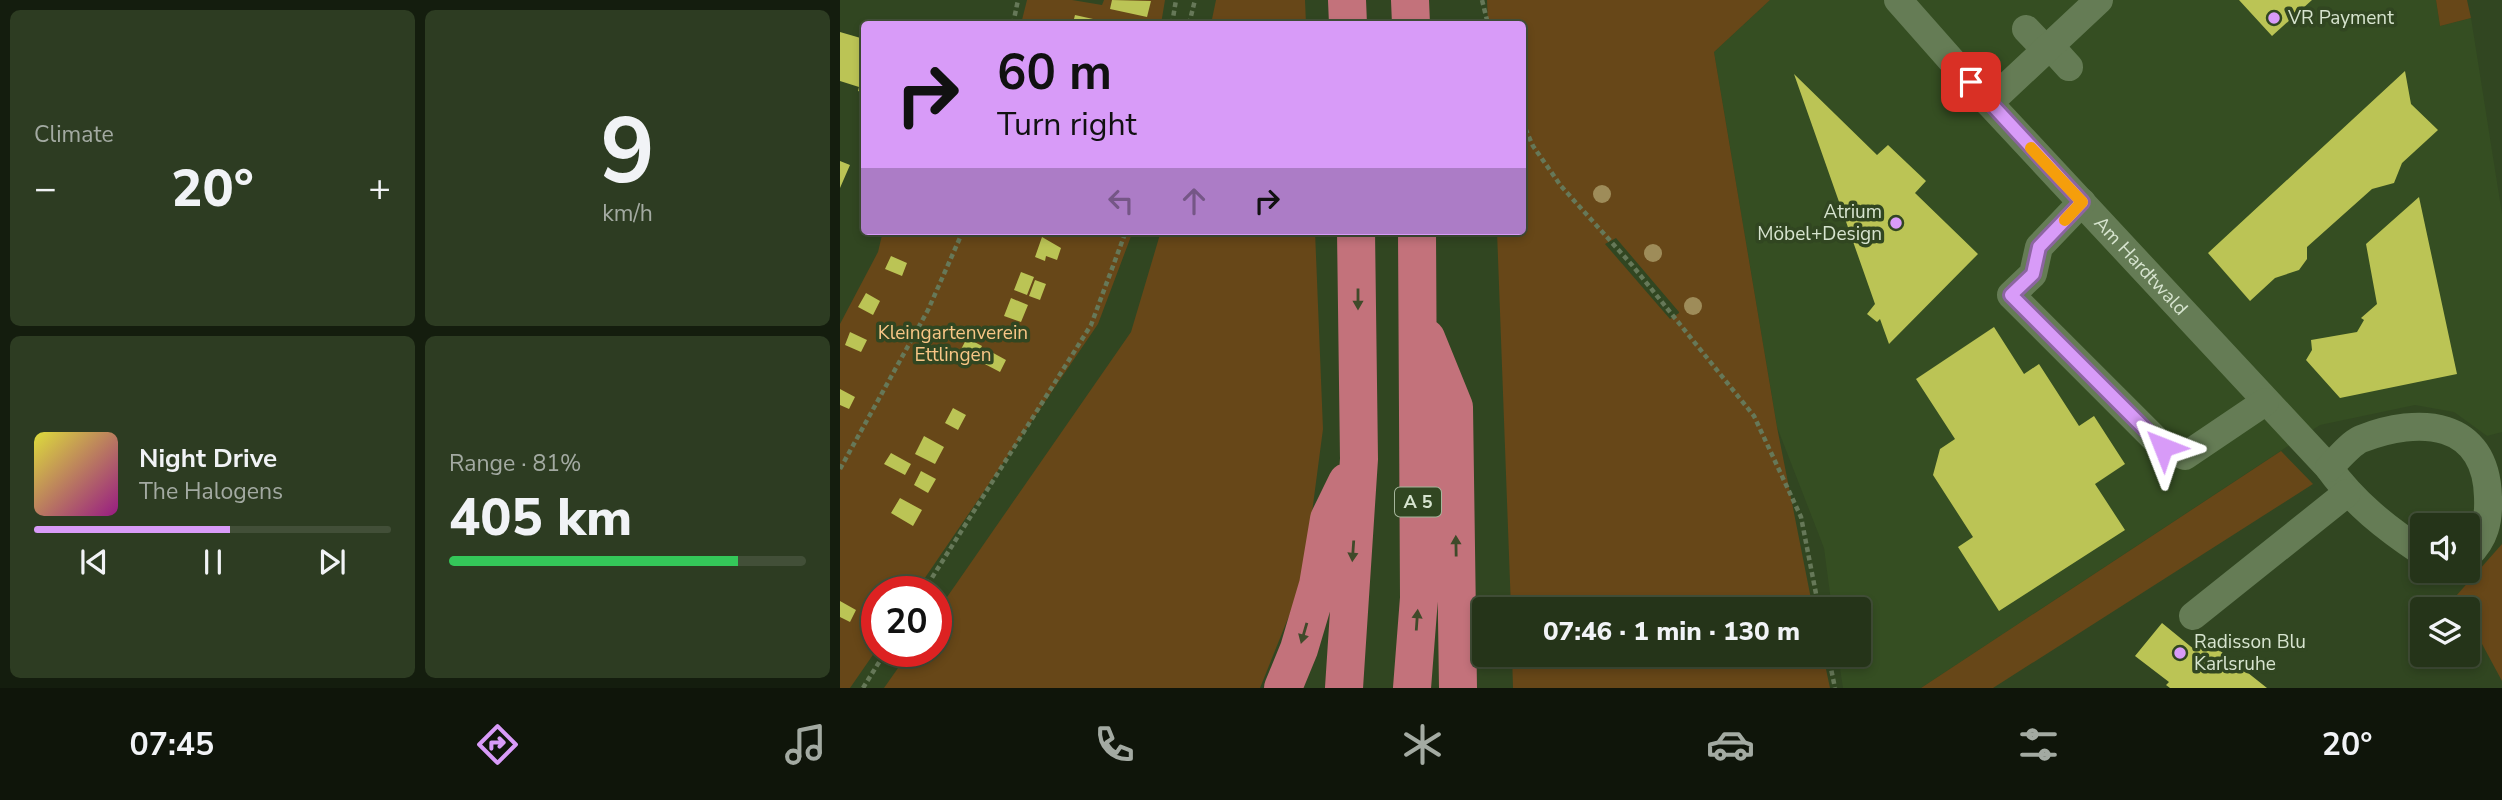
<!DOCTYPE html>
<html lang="en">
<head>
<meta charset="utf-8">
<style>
	body { margin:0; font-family:"Nunito Sans",sans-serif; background:#2d3c22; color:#f1f3f6; height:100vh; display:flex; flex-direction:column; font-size:26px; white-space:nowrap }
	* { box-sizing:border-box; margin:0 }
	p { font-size:23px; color:#a3aaa2 }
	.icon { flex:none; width:38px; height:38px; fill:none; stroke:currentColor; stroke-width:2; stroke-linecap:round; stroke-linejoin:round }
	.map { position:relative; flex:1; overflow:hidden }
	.drawer { display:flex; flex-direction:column; gap:10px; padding:10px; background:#141d0e; width:840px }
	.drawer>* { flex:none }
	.guide { position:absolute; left:21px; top:21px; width:665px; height:214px; border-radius:7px; box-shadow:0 4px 10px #0003,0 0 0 2px #424f38; background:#d89bf8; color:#111; overflow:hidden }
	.tools { position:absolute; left:1570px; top:513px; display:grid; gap:14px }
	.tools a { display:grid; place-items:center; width:70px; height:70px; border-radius:7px; background:#253419; box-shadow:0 4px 10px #0003,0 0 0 2px #424f38; font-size:35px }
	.speed { position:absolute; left:21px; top:576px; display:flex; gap:14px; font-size:35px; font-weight:700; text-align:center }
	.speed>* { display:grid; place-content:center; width:91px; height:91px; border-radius:50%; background:#253419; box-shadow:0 4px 10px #0003,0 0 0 2px #424f38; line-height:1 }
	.speed .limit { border:10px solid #d22; background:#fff; color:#111 }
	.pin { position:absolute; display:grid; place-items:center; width:60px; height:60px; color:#fff; margin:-30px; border-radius:14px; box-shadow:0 4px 10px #0006 }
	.me { position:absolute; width:77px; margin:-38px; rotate:315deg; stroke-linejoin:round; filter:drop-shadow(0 0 5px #0008) }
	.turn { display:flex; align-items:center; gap:24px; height:147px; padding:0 21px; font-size:32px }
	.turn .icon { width:91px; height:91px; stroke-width:2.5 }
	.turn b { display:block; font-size:49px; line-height:60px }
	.lanes { display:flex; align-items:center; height:66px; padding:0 21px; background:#0003; justify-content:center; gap:35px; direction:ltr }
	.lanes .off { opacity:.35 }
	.big { font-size:52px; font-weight:800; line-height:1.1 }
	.drawer .widget { flex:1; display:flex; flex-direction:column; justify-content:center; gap:10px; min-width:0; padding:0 24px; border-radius:10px; background:#2d3c22 }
	.drawer .dial { align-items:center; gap:0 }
	.dial b { font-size:91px; line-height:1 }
	.song { display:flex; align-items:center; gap:21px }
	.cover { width:84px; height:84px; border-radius:10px; background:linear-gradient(135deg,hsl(60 70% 55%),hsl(310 70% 35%)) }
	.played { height:7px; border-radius:4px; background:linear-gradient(90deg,#d89bf8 55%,#424f38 55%) }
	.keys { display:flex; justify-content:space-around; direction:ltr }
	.heat { display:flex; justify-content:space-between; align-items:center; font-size:38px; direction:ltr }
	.charge { height:10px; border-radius:5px; background:linear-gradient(90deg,#34c759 81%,#424f38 0) }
	.drawer .tiles { flex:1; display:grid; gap:10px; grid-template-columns:repeat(2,1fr) }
	.trip { position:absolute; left:632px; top:597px; width:399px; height:70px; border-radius:7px; background:#253419; box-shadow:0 4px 10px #0003,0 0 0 2px #424f38; font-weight:800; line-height:70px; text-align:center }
	.menu { display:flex; height:112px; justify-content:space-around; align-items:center; background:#0f150a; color:#a3aaa2 }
	.menu .icon { width:49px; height:49px }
	.menu .active { color:#d89bf8 }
	.menu b { font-size:32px; color:#f1f3f6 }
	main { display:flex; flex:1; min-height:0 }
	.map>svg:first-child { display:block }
	.built { fill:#354e22 }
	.green { fill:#674718; fill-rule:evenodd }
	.building { fill:#bbc455 }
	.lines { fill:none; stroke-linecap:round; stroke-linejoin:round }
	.path { stroke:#667858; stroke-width:4.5; stroke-dasharray:5 3.5; stroke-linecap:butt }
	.minor { stroke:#657c55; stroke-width:28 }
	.highway { stroke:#c3727b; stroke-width:38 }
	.tree { fill:#9e8c59 }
	.oneway { fill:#404a2a }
	.route-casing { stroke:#8c65a1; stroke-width:18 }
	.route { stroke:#d89bf8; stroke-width:12 }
	.slow { stroke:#f59e0b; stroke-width:12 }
	.poi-dot { fill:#d89bf8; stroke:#314621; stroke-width:2.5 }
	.labels { text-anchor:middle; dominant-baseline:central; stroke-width:7; stroke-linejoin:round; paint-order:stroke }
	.shield { fill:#314621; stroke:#a5b59b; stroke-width:2 }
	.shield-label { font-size:18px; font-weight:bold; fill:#d7e4cf }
	.poi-label { font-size:19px; fill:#d7e4cf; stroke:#314621; text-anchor:start }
	.street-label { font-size:19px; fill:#d7e4cf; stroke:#314621 }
	.park-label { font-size:19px; fill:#f8c686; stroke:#314621 }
</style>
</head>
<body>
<main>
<section class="drawer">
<div class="tiles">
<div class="widget"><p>Climate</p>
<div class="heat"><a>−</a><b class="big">20°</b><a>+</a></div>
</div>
<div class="widget dial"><b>9</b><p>km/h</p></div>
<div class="widget">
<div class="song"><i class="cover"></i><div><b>Night Drive</b><p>The Halogens</p></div></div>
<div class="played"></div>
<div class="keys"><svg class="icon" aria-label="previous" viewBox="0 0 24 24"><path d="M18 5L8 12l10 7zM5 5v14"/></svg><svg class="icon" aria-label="pause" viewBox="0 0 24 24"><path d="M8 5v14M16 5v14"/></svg><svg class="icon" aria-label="next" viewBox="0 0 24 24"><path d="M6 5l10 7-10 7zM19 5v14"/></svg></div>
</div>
<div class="widget"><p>Range · 81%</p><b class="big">405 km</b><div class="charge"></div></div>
</div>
</section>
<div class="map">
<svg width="1662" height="688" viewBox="0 0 1662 688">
	<rect width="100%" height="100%" fill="#314621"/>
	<!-- built -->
	<path class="built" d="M930,0H1596L1600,26L1631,18L1662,214V432L1647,436L1614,412L1575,405L1480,425L1081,688H1003L998,655L1018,654V609H992L984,548L937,427L874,52Z"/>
	<!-- green -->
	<path class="green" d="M187,0H232L262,5L264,0H325L321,24H181Z
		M376,0H465L466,24H371Z
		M647,0H930L874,52L937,427L973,609H671L657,231H682V24H648ZM776,238L839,312V313L830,319L765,244Z
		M1596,0H1627L1631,18L1600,26Z
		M43,231H293L258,324L76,591L37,592V649L10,688H0V324L38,252Z
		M321,231H475L483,429L463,581L420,688H44L70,651H96V613L291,332Z
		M1441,451L1473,484L1153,688H1081Z
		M1662,544V681L1628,618V609H1623L1616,596Z
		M672,655H983L990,688H673Z"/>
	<!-- building -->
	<path class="building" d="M272,0L311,1L307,17L270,9Z
		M1399,0H1472L1432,36Z
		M235,15L253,19L252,24L233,23Z
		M0,32L24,39V93L18,91L19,87L0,81Z
		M1565,71L1571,104L1598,130L1562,163L1554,183L1532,189L1467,247V259L1459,270L1435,278L1410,301L1368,253Z
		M954,74L1037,155L1048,145L1086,181L1075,193L1138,254L1049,344L1040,319L1037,322L1027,314L1035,304Z
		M0,161L10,165L0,188Z
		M1579,197L1617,374L1500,398L1466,360L1472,350L1471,340L1517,332L1524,320L1521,318L1537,304L1526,244Z
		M202,237L221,248L217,260L206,256L205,261L195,257Z
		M51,256L67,263L62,276L45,269Z
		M181,272L194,277L187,295L174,290Z
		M195,280L206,284L200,300L189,296Z
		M26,293L40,301L33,315L18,307Z
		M171,298L188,305L181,322L164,316Z
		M1154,327L1184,374L1199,364L1239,426L1254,416L1285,464L1255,484L1285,530L1159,611L1118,547L1133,537L1093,475L1100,449L1115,439L1076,379Z
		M10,332L27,340L21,352L5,345Z
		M127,338L142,346L135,361L119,353Z
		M146,349L166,360L160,372L139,361Z
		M0,389L15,397L9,409L0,405Z
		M113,408L126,415L118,430L105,423Z
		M84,436L104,447L95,464L75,454Z
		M51,453L71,464L65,475L44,464Z
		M81,471L96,479L88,493L74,485Z
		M60,498L82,510L73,526L51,513Z
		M0,601L16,610L10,622L0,617Z
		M1322,623L1355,650L1364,638L1427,688H1330L1326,685L1329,682L1295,656Z"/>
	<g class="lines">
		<!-- path -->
		<path class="path" d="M642,0L648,24
			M173,24L178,0
			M332,24L336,0
			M349,24L355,0
			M682,121L693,146L721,186L792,265L914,416L961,517L979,609
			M0,469L88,310L123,231
			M83,592L251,325L286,231
			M988,654L995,688
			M23,688L46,651"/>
		<!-- minor -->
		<g class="minor">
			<path id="s1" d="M1058,0L1149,103L1489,468C1514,503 1546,528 1582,552"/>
			<path d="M1186,29L1206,50"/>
			<path d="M1210,46L1229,67"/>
			<path d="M1149,103L1259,0"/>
			<path d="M1242,202L1199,247L1193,274L1171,295L1323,447L1345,456L1425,402"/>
			<path d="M1489,468C1498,459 1510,444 1521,439C1579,416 1646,420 1648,497C1649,521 1645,539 1628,555"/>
			<path d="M1353,616L1507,493"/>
		</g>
		<!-- highway -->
		<path class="highway" d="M507,0L508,24
			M570,0L571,24
			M586,338L614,407L618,688
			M443,688L459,649L478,585L489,519L507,482
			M504,688L519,459L516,231
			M572,688L579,598L577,231"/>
	</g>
	<!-- trees -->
	<g class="tree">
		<circle cx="762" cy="194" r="9"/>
		<circle cx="813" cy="253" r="9"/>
		<circle cx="853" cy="306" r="9"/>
	</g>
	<!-- one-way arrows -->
	<defs><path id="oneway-solid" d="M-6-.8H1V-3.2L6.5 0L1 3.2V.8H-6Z" transform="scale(1.75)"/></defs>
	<g class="oneway">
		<use href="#oneway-solid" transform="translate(518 299) rotate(90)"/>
		<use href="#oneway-solid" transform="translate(616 546) rotate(-91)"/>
		<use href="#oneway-solid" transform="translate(513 551) rotate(94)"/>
		<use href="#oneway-solid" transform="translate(577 620) rotate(-86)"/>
		<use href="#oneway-solid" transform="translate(464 633) rotate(106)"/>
	</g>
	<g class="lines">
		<!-- route casing -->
		<g class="route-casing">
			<path id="route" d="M1131,82L1242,202L1199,247L1193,274L1171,295L1323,447"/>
		</g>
		<!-- route -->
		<use href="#route" class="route"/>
		<!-- slow -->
		<path class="slow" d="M1191,148L1242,202L1225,220"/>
	</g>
	<!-- markers -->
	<g class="poi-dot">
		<circle cx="1434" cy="18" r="7"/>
		<circle cx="1056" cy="223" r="7"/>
		<circle cx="1340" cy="653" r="7"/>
	</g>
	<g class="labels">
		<!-- shield labels -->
		<rect class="shield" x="555" y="487.5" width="46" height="29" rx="5"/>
		<g class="shield-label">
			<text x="578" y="502">A 5</text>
		</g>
		<!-- poi labels -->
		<g class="poi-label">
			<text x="1448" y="18">VR Payment</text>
			<text x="1042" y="212" text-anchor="end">Atrium<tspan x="1042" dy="22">Möbel+Design</tspan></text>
			<text x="1354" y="642">Radisson Blu<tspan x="1354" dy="22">Karlsruhe</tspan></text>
		</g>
		<!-- street labels -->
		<g class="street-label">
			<text stroke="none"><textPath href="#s1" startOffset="360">Am Hardtwald</textPath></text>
		</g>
		<!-- park labels -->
		<g class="park-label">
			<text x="113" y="333">Kleingartenverein<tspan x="113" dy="22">Ettlingen</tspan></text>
		</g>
	</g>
</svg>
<div class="tools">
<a><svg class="icon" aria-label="sound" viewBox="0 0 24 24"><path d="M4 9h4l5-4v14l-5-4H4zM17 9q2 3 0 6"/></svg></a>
<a><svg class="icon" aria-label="layers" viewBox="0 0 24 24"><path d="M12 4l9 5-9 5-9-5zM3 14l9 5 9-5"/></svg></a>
</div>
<div class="speed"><div class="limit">20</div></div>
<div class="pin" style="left:1131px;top:82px;background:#d93025"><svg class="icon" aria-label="arrive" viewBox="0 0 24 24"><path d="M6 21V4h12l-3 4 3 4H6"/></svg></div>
<svg class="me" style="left:1323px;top:447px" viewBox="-20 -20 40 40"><path d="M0-17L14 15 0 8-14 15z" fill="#d89bf8" stroke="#fff" stroke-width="4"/></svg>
<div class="trip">07:46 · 1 min · 130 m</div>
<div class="guide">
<div class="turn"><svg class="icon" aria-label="right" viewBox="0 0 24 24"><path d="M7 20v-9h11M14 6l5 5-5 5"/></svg><div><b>60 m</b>Turn right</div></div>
<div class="lanes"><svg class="icon off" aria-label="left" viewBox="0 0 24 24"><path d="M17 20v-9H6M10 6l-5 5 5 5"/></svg><svg class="icon off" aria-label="ahead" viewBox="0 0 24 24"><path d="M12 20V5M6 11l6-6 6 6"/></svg><svg class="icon" aria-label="right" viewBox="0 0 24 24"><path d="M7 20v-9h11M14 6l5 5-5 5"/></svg></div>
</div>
</div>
</main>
<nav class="menu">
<b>07:45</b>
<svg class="icon active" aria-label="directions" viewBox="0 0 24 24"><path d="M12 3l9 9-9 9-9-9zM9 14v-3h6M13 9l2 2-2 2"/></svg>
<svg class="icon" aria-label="music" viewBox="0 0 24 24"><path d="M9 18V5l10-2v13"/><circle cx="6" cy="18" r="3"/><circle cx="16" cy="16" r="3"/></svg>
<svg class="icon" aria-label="phone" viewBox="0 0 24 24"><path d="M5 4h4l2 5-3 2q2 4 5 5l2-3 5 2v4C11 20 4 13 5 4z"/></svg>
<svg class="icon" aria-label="climate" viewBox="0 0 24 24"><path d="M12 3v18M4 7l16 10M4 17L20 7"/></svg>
<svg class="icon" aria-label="car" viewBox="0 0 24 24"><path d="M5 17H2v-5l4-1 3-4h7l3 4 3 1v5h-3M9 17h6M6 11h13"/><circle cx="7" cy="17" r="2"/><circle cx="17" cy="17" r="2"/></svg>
<svg class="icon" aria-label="filters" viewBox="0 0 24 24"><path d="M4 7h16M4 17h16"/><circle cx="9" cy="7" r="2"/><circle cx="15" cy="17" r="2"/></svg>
<b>20°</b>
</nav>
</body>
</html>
